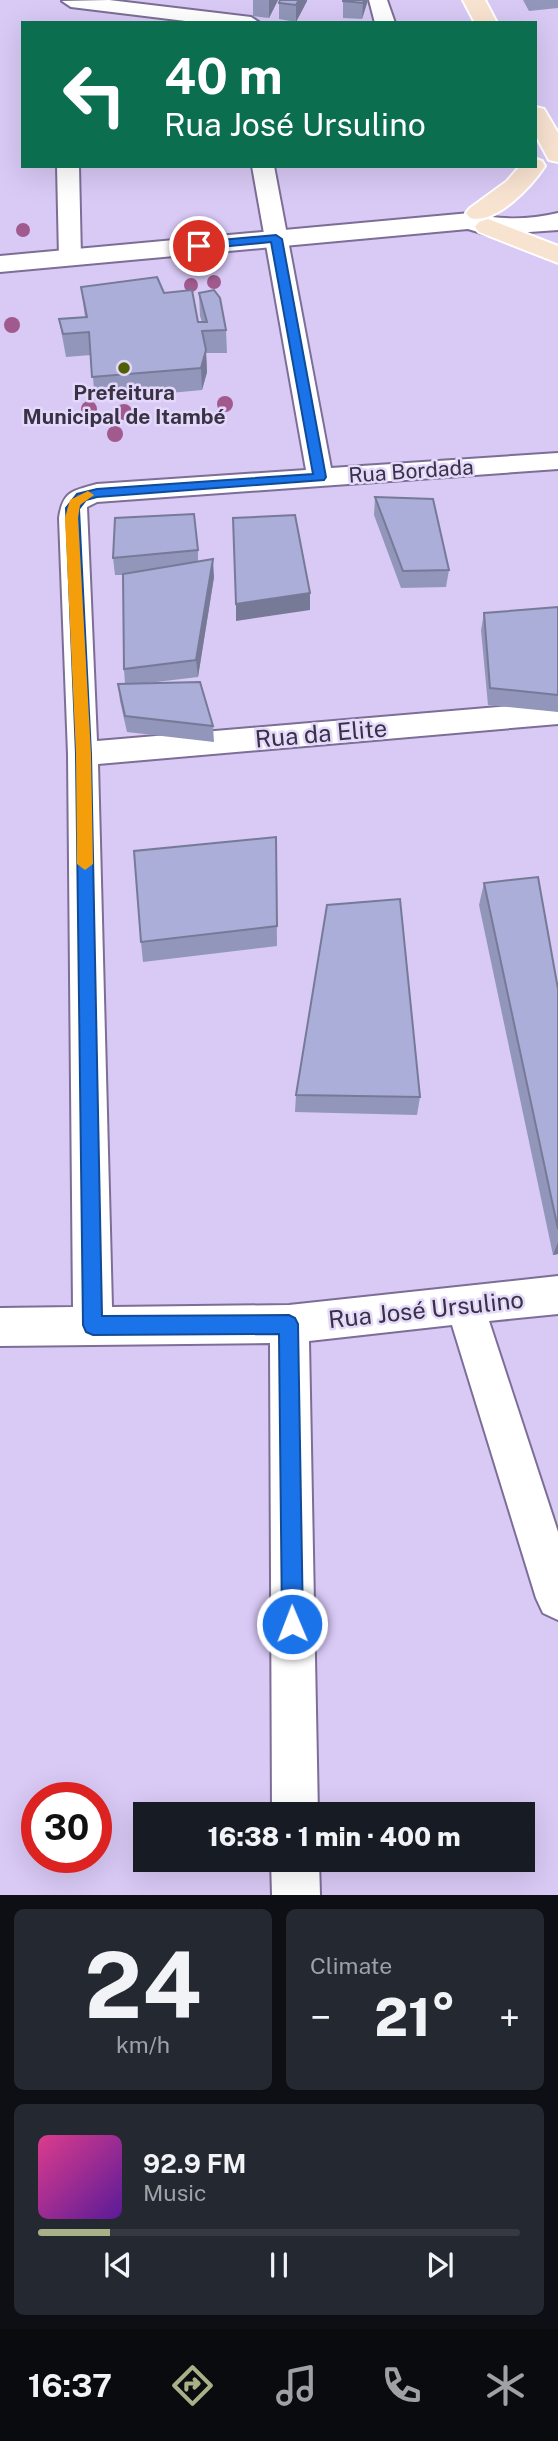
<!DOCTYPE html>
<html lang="en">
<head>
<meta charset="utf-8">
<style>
	body { margin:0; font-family:"Public Sans",sans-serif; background:#242831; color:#f1f3f6; height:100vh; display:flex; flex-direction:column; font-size:26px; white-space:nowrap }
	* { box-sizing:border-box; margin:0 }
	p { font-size:23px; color:#9ea1a6 }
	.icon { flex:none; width:38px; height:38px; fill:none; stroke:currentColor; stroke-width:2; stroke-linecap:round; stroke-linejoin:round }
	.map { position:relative; height:1895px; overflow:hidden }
	.drawer { display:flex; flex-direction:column; gap:14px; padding:14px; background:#0d0f14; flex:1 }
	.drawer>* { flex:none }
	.hud { position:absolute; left:21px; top:21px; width:516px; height:147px; border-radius:0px; box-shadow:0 7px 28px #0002; background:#0b6e4f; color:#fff; overflow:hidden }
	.speed { position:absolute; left:21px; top:1782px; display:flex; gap:14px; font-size:35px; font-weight:700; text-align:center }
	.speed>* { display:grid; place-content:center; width:91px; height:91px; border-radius:50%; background:#171b24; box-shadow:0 7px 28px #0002; line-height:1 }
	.speed .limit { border:10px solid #d22; background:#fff; color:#111 }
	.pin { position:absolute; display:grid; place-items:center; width:60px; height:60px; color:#fff; margin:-30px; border:4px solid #fff; border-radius:50%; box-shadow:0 2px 7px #0007 }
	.me { position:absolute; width:77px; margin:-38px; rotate:359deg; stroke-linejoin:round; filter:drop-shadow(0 0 5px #0008) }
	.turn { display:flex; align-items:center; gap:24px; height:147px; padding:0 28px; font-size:32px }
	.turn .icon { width:91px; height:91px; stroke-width:2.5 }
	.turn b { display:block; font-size:49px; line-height:60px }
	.big { font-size:52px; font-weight:800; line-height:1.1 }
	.drawer .card { flex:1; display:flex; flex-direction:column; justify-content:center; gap:10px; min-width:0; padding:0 24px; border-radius:10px; background:#242831 }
	.drawer .dial { align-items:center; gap:0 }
	.dial b { font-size:91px; line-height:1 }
	.song { display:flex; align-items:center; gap:21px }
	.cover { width:84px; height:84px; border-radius:10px; background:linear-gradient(135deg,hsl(330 70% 55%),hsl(270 70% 35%)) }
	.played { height:7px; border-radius:4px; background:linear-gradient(90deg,#a8b088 15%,#363941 15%) }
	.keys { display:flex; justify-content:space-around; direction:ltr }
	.heat { display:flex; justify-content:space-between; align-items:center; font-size:38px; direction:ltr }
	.drawer .tiles { flex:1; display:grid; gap:14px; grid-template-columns:1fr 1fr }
	.card:last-child { grid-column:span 2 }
	.trip { position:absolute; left:133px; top:1802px; width:402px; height:70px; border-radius:0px; background:#171b24; box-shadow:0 7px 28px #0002; font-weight:800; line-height:70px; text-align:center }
	.menu { display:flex; height:112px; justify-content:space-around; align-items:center; background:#090b0e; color:#9ea1a6 }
	.menu .icon { width:49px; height:49px }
	.menu .current { color:#a8b088 }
	.menu b { font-size:32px; color:#f1f3f6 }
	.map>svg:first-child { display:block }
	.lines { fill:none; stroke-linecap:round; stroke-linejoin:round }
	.minor-casing { stroke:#7c6e96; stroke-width:4 }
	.tertiary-casing { stroke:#7c6e96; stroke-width:4 }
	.primary-casing { stroke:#fff; stroke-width:4 }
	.minor { fill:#fff; fill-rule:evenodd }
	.tertiary { fill:#fff; fill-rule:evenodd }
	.primary { fill:#f8e2d0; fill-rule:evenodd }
	.tree { fill:#a15a8e }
	.wall { fill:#9296ba }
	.shaded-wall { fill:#777a97 }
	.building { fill:#aaaed8; stroke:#777a97; stroke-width:2 }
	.route { fill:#1a73e8; stroke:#114b97; stroke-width:2 }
	.slow { fill:#f59e0b }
	.poi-dot { fill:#4f5f02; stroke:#e4d8fb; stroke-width:2.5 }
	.labels { text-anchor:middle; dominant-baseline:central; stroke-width:5; stroke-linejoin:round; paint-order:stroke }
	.far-poi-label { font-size:21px; font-weight:bold; fill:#383244; stroke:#e4d8fb }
	.far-street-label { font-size:21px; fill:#383244; stroke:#e4d8fb }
	.street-label { font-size:24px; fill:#383244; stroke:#e4d8fb }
</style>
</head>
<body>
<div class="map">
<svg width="558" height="1895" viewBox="0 0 558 1895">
	<rect width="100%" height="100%" fill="#d8c9f5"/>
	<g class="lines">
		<!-- minor casing -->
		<g class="minor-casing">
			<path id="minor" d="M109,0L251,17L260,23H202L71,7L62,1Z
				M369,0H387L395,23H375Z
				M57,166H79L81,258L78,263H62L59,258Z
				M252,166H274L331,468L558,453V469L97,502L87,507L97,741L558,702V724L98,764L112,1307L289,1305L558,1276V1314L489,1321L558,1532V1620L543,1613L536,1598L452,1325L309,1341L318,1815H272L270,1343L0,1346V1308L73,1307L68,754L59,518C63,490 73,491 97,484L306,470Z
				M271,1860H319L320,1895H272Z"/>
		</g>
		<!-- tertiary casing -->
		<g class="tertiary-casing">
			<path id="tertiary" d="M470,213C498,220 529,220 558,213V230L488,235L468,229L0,272V256Z"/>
		</g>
		<!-- primary casing -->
		<g class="primary-casing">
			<path id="primary" d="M463,0H485L497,23H475Z
				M536,107L544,109L558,133V162L549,160L536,136Z
				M536,159L542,161L545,166C532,186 496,225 470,218L466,213L470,208L507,181L520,166H536Z
				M488,219L558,246V263L479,232L475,227L479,222Z"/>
		</g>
		<!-- minor -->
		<use href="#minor" class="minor"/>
		<!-- tertiary -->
		<use href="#tertiary" class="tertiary"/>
		<!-- primary -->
		<use href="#primary" class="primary"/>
	</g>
	<!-- trees -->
	<g class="tree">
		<circle cx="23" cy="230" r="7"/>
		<circle cx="214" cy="282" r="7"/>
		<circle cx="191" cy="285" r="7"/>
		<circle cx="12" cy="325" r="8"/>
		<circle cx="225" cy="404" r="8"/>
		<circle cx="89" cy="409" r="8"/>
		<circle cx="124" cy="412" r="8"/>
		<circle cx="115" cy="434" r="8"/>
	</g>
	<!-- wall -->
	<path class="wall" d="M253,0H278L269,18L253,16Z
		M343,0H368L362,19L343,18Z
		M523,0H558V8L529,11Z
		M307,1L296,22L279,19V3Z
		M81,287L164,293L198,322H202L200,316L199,293L226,330L227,353H206L207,372L202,390L95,400L91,355L66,357L59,319L85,317Z
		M375,497L449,570L446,587L401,588L374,515Z
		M198,550V562L214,577L198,677L148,683L213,726L214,742L127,732L120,701L118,684H125L124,669L123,575H115L113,558Z
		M558,607V712L488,705L481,630L484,613Z
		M276,837L277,946L143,962L141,942Z
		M484,883L558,989V1254L553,1255L479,905Z
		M296,1095L420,1097L417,1115L295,1112Z"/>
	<!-- shaded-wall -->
	<path class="shaded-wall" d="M269,0H278L269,18Z
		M299,0H307V1L296,22V5Z
		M364,0H368L362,19L363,3Z
		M206,350L207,372L202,390L201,368Z
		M213,559L214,577L198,677L196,660Z
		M310,593V610L236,621V604Z
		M558,1242V1254L553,1255Z"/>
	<!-- building -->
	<path class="building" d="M280,0H299L296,5L279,3Z
		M343,0H364L363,3L343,1Z
		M157,277L164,293L192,290L198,322H207L199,293L214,290L220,298L226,330L202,331L206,350L201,368L92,377L89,332L63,334L59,319L87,317L81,287Z
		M375,497L433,499L449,570L403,571Z
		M194,514L198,550L113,558L115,518Z
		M295,515L310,593L236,604L233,518Z
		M213,559L196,660L124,669L123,574Z
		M558,607V695L490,688L484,613Z
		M200,682L213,726L125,716L118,684Z
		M276,837L277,926L141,942L134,851Z
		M538,877L558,989V1229L484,883Z
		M400,899L420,1097L296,1095L327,905Z"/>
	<!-- route -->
	<path class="route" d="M276,235L282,239L326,477L324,480L97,497L86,500L79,509L91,754L102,1316L289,1315L295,1318L298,1324L303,1624L300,1631L292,1634L285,1631L282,1624L279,1334L93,1335L86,1332L83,1325L76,754L66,508L77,494L97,489L313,474L271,242L199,249L194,246L199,242Z"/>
	<!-- slow -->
	<path class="slow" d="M88,491L94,495L80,505L78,518L91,754L93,864L85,870L77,864L76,754L65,518L70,500Z"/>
	<!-- markers -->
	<circle class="poi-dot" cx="124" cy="368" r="7"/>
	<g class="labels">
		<!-- far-poi labels -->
		<g class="far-poi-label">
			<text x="124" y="392">Prefeitura<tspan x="124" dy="24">Municipal de Itambé</tspan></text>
		</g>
		<!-- far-street labels -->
		<g class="far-street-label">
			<text transform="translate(411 471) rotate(-4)">Rua Bordada</text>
		</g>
		<!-- street labels -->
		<g class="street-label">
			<text transform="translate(321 733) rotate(-5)">Rua da Elite</text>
			<text transform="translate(426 1309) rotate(-6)">Rua José Ursulino</text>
		</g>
	</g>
</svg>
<div class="speed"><div class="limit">30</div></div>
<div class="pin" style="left:199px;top:246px;background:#d93025"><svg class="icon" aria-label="arrive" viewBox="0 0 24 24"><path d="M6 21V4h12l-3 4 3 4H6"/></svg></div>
<svg class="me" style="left:292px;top:1624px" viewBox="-20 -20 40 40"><circle r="17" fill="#1a73e8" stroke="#fff" stroke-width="3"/><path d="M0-11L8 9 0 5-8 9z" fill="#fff"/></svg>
<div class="trip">16:38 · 1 min · 400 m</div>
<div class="hud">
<div class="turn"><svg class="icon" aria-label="left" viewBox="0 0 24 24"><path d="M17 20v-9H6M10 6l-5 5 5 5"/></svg><div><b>40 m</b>Rua José Ursulino</div></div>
</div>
</div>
<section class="drawer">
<div class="tiles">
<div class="card dial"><b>24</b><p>km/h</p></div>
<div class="card"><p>Climate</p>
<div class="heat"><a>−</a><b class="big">21°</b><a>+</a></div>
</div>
<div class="card">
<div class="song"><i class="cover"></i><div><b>92.9 FM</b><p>Music</p></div></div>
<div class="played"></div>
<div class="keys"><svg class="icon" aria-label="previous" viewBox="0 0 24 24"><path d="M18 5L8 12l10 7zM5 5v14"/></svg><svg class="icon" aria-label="pause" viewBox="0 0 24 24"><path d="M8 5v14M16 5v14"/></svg><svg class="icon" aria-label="next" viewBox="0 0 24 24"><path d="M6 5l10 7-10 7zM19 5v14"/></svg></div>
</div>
</div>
</section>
<nav class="menu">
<b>16:37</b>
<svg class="icon current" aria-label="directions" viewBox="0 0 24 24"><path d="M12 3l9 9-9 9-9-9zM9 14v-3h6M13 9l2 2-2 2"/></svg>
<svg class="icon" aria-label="music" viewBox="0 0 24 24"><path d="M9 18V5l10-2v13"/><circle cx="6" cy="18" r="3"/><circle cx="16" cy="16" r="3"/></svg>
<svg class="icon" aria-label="phone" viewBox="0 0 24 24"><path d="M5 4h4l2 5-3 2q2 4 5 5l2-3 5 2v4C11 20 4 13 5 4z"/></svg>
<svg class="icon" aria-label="climate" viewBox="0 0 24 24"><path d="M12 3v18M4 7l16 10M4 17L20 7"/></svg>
</nav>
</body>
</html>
